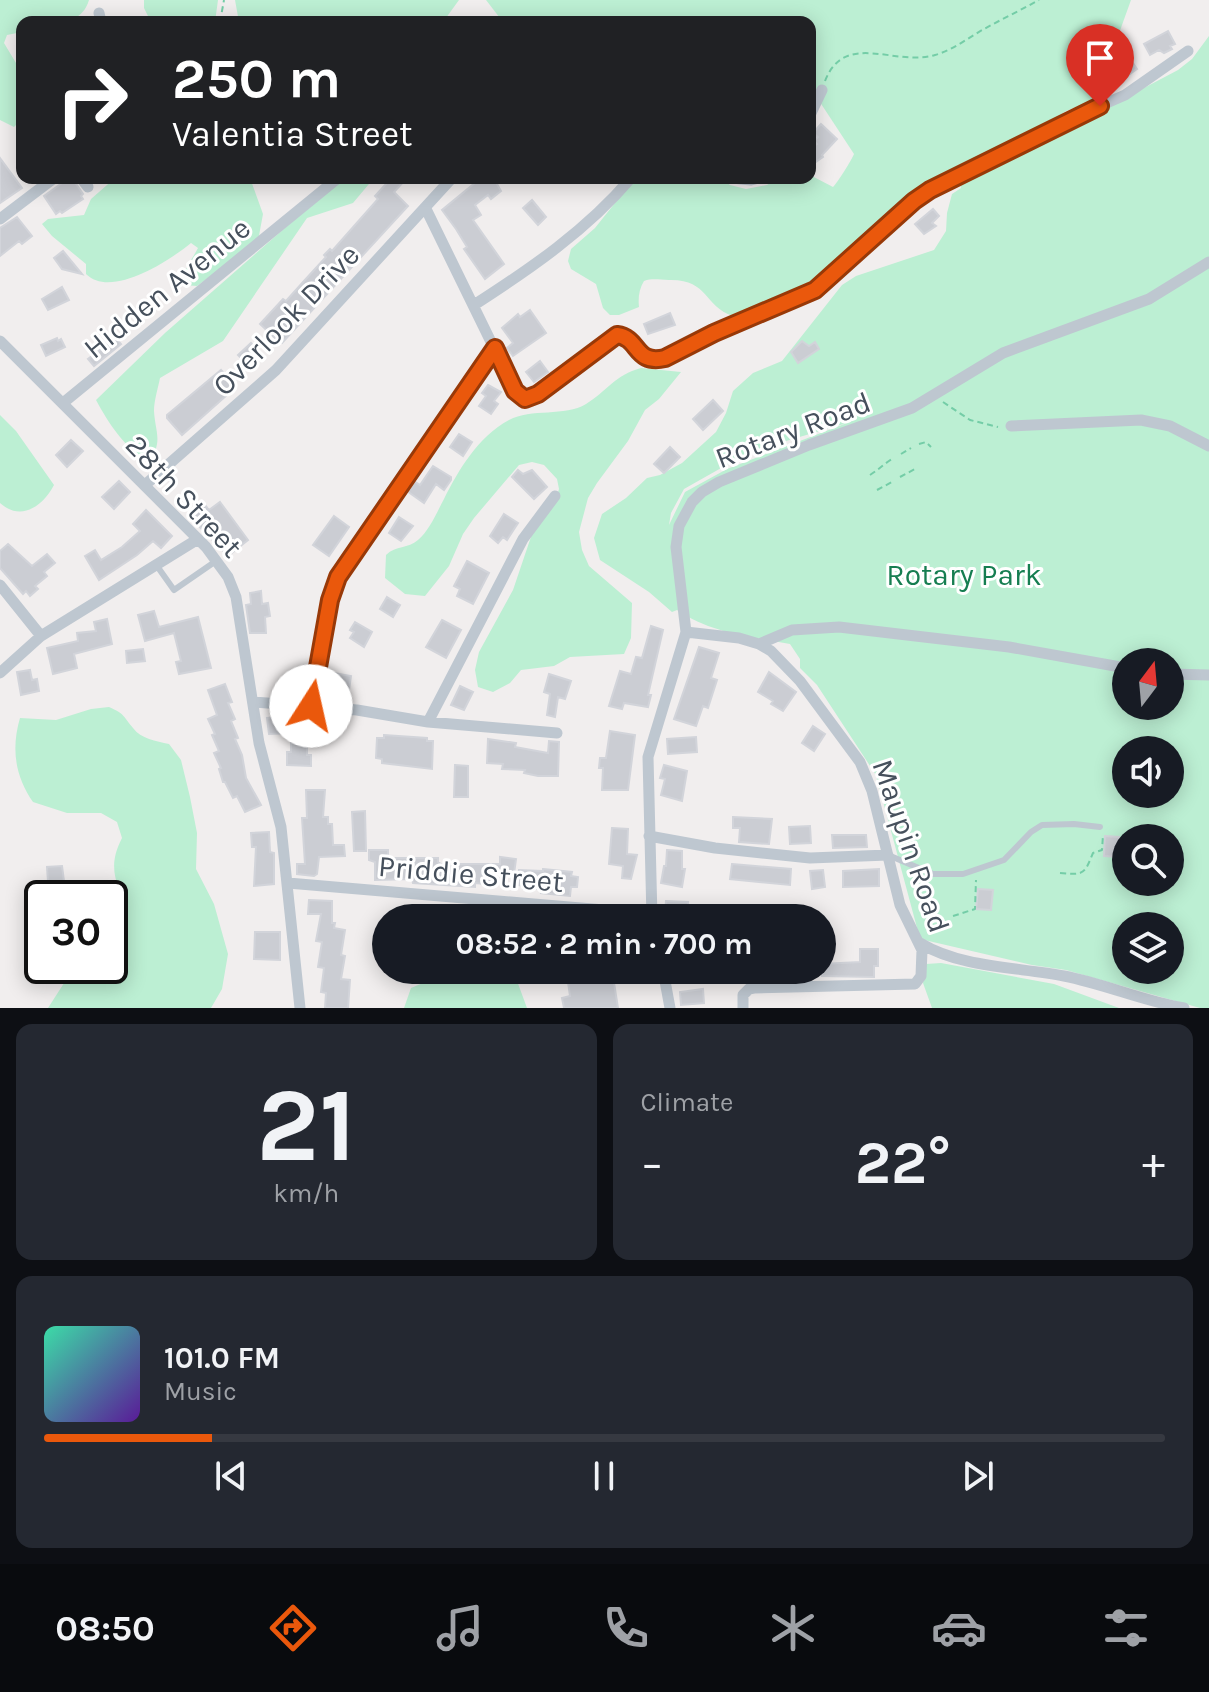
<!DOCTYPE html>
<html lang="en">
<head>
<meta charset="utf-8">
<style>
	body { margin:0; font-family:Karla,sans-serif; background:#242831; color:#f1f3f6; height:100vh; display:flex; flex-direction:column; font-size:30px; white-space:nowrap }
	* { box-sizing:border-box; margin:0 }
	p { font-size:26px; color:#9ea1a6 }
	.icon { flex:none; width:44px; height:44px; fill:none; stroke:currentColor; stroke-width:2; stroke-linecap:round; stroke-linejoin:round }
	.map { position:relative; height:1008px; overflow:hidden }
	.panel { display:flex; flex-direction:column; gap:16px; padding:16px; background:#0d0f14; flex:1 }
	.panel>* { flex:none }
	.guide { position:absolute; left:16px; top:16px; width:800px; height:168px; border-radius:16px; box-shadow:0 4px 20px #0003; background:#202124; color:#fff; overflow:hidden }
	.needle { width:52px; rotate:16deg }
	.fabs { position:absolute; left:1112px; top:648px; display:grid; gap:16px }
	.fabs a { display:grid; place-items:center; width:72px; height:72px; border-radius:50%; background:#171b24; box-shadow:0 4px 20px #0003; font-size:40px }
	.speed { position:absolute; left:24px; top:880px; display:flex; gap:16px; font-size:40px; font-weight:700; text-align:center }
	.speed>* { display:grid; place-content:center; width:104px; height:104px; border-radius:50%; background:#171b24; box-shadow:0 4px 20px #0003; line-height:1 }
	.speed .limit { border:4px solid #111; border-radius:12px; background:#fff; color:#111 }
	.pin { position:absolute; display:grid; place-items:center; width:68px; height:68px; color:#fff; margin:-82px -34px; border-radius:50% 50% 50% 0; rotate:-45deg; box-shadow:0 0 8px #0007 }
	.pin .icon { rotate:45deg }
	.me { position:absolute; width:88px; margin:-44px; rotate:10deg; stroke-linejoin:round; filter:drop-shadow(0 0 6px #0008) }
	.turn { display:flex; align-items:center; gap:28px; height:168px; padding:0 24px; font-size:36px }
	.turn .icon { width:104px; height:104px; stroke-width:2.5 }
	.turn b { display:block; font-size:56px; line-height:68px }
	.big { font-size:60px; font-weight:700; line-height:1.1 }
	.panel .card { flex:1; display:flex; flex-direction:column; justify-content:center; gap:12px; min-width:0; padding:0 28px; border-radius:16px; background:#242831 }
	.panel .dial { align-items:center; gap:0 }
	.dial b { font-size:104px; line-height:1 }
	.song { display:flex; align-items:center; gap:24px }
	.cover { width:96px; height:96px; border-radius:12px; background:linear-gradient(135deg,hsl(160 70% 55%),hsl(270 70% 35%)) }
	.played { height:8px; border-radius:4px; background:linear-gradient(90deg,#ea580c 15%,#363941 15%) }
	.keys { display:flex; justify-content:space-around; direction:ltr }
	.heat { display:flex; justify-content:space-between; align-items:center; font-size:44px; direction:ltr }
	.panel .tiles { flex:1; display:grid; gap:16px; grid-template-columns:1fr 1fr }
	.card:last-child { grid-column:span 2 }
	.trip { position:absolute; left:372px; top:904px; width:464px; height:80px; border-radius:40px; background:#171b24; box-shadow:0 4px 20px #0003; font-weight:700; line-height:80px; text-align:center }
	.tabs { display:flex; height:128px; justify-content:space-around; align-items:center; background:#090b0e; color:#9ea1a6 }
	.tabs .icon { width:56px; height:56px }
	.tabs .active { color:#ea580c }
	.tabs b { font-size:36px; color:#f1f3f6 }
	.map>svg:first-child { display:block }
	.green { fill:#bcefd3; fill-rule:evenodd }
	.building { fill:#cbcdd3; stroke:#d2d4da; stroke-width:2 }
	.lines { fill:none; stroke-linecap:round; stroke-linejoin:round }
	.path { stroke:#74cda7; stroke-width:2; stroke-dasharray:6 4; stroke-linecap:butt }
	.lane { stroke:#bec7d0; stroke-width:6 }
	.street { stroke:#bec7d0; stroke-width:11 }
	.route-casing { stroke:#983908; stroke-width:20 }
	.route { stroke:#ea580c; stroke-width:14 }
	.labels { text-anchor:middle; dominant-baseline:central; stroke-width:6; stroke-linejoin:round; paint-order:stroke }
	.street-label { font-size:30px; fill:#46505c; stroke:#fff }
	.park-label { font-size:30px; fill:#167e51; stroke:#fff }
</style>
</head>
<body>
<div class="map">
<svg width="1209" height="1008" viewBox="0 0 1209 1008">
	<rect width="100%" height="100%" fill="#f1eeee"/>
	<!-- green -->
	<path class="green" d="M0,0H89C80,30 47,22 22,22V32L7,35L4,43L22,73V119L14,127L0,120Z
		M144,0H218L215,22H151L144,8Z
		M235,0H459L443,22H239Z
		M486,0H1131L1109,61L1122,81L1107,89L1104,96L1066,111L1042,127L921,189L873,227L831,270L814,283L803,290L733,316C703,306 709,279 669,280C659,280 653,278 644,281C639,289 638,298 639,307L619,315H610L603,308L596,284L571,269L568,261L571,249L595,228L635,178H721L730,185L746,189L767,185L777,178H810V175L833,187C838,182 851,161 854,154L812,90L810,92V22H503Z
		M1209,36V1008H1200L1066,970L1032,965L920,939L876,775L817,685L800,668V659L790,644C750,637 711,633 677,610L672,612L649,592L600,560L594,538L602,514L626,498L647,478L660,475L682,463L716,432L726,413L733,391L753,373L782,361L842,285L856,276L934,250L946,231L947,213L952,194L961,188L960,185L1178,70L1192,59ZM847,423L727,469L685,492L669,525L671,513L684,489L730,463L769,446ZM1126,662H1170V706H1126ZM1126,750H1170V794H1126ZM1126,838H1170V882H1126ZM1126,926H1170V970H1126Z
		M115,178H250L263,214L258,241L197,286L184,285C182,270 192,260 198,248L191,243C169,261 111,299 86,274V264L52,236L42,224L48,219L84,215L91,199Z
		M342,178H374L353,203L307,218L223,341L160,378C158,388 154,401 154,411C155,431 164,444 148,461C124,447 109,424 96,400L165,333Z
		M641,368L681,372L659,399L645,410L628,441L597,483L588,498L579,532L582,550L589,566L632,603L631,638L624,654L570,657L554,666L521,670L510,683L493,692L478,687L475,670L479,652L513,590L535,525L556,499L559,489L557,479L544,465L532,462L519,465L474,518L463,534L449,566L425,596L405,594L385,578L386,555C396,545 408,549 418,540C429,531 437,512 444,499C459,469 478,437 509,420C531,408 565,417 586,404C607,391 615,375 641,368Z
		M0,415L16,431L54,485C43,506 21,522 0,503Z
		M109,707C125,714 123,716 133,728C141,739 156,741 169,744L181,760L190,797L197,833L196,869L214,904L228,954L222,989L211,1008H48L75,966H110V926L118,923C130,887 101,879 122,838L117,822L101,813H67L33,802C15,776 11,749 20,718L56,720L91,709Z
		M941,963L1054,984L1119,1008H932L923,983L926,964Z
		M437,970H513L527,1008H404L411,988L430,980Z"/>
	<!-- building -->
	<path class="building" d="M1168,31L1175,44L1170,46L1172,49L1164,53L1159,50L1150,55L1144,44Z
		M1127,54L1137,69L1124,78L1114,63Z
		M821,124L837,139L822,155L823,157L810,166V148L817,144L814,141L818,137L813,133Z
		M0,158L22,188L0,203Z
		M69,178H72L83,194L81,196L83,199L62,213L60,211L56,214L44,196Z
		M380,178H407L394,192L408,206L282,343L278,341L260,324L283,299L286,301L304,281L326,257L324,255L330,249L332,251L378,199L375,196L386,184Z
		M473,178H504L497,184L501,191L491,199L488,195L475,205L481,215L473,220L504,264L485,279L464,249L467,247L456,229L442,210L476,182Z
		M532,200L546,217L538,225L523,208Z
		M933,209L939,216L932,223L936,226L924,234L915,224Z
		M17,217L32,236L22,244L19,241L0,256V228Z
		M63,251L82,274L62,269L54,258Z
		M62,287L69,300L48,310L42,299Z
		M530,310L546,333L513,356L507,348L513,343L502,328L518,314L520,317Z
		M670,313L675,325L648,334L644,324Z
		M57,338L58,341L61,339L65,347L46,356L41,345Z
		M116,338L121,344L94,366L88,359Z
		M802,341L809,346L815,342L819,349L798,363L791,352Z
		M251,343L264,356L251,368L238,355Z
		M540,361L548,372L534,382L526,372Z
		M221,370L236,387L182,435L167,418V415Z
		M488,385L501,392L494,401L498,404L491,414L479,406L486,396L482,393Z
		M713,400L723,411L703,430L693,419Z
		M459,434L472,442L463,456L450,447Z
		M71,440L83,451L67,467L56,455Z
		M670,447L680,457L664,473L654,464Z
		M433,466L451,477V480L444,490L436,484L424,503L407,491L414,481L420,485Z
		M518,470L523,474L532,470L547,487L534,499L512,477Z
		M119,481L130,492L114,509L102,497Z
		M220,502L248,540L228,556L190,517L205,505L209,510Z
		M146,510L172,536L161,548L153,541L137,555L99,580L85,556L95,550L101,560L122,547L140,531L133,524Z
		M504,514L518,523L507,540L503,537L498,543L490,536Z
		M334,516L349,527L329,556L313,545Z
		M399,517L413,526L401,541L389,533Z
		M8,544L32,566L47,554L55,563L44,572L47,576L35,586L38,589L30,596L26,591L23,594L0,568V551Z
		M467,561L489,573L473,604L457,596L460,589L454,586Z
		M261,591L262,604L268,603L270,616L265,617L266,633H250L246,605L251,604L250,593Z
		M387,597L400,605L393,617L380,609Z
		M154,611L159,627L198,617L211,668L179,674L176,662L181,661L174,633L145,641L138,615Z
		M107,619L112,644L74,654L77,668L53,674L47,648L78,641L77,633L96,631L94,622Z
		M442,620L461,630L446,658L426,647Z
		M355,622L372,632L364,647L350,638L354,632L350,630Z
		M651,626L663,630L648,695H651L648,707L624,703L622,709L609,706L620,671L631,674L636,657L642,658Z
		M699,647L719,653L711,678L717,680L708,708L703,706L696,726L674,719Z
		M143,649L145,661L127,663L126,651Z
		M30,670L32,680L37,679L39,691L21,695L17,672Z
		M769,672L796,692L783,711L771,704L773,701L758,692Z
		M334,673L351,676L348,697L335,694Z
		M549,674L571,681L565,699L558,697L555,717L547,715L550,694L544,692Z
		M225,684L232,702L228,703L235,719L231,721L238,738L235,739L242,755L246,778L261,805L245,812L237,796L233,798L225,782H223L219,769L221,768L214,753L219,751L212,735L215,734L208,719L217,715L208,690Z
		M460,686L473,692L464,710L451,705Z
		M291,716L292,733L269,734L267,718Z
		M813,726L825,734L814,751L802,743Z
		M610,731L635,735L628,790H602L603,768H599L600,758H606Z
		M384,735L427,738V741H433L432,769L382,763V759L376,758L377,738H384Z
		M696,737L697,752L668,754L667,739Z
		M488,739L516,743L515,747L548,753L549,741L559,742L558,776H538L524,773L525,770L502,769L503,764L487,763Z
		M291,743H307V755H311V766L287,765V752H291Z
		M455,765L468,766V797H454Z
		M664,765L687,771L682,801L661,795L665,779L660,778Z
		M306,790H325L323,817H328V824H332L333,845H344L345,856L319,857L317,874L314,876L297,874V864H305L302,818H307Z
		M365,811L366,851H354L352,812Z
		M733,817L772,819L769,844L739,842L740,828H733Z
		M810,826L811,843L790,844L789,827Z
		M612,828L628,829L627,854L637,855L631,879L622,878L623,866L609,864Z
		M269,832L270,852L274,853V884L254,886L256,847H252L251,833Z
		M832,835H866L867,847L833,848Z
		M1105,836L1119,837L1118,857L1104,856Z
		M369,850H388V858H438V862L441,864H500V857L516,859L514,874L495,872L494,885L475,883V887L413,883L412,879L375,880V862L369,860Z
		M667,850L682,851V869H685L682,887L661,883L664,866H666Z
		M732,864L791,869L790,885L730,879Z
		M62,866L64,881L48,882L47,867Z
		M543,869L572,872L571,876L578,877L577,887H571L570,896L541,893L542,889H523V886L518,885L519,870L543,871Z
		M879,869V886L843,887V871Z
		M823,870L825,887L812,889L810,871Z
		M978,889L993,890L991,910L976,909Z
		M309,900L332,901V923H335L334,928L345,930L341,955L345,956L341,979L350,980L348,1008H325L326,993L321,992L324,968L318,967L322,942L316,941L321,914H308Z
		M666,901L688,902L687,915L665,914Z
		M255,932H280V960L254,959Z
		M860,949H878V966H874V977L822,976V964L860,962Z
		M570,970H612L618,1008H564L562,998L570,996L568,982H572Z
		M703,989L704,1003L681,1005L680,992Z"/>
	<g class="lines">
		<!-- path -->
		<path class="path" d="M220,22L224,0
			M825,81C845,30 895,67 935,55C953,50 968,38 984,29C1002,19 1021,10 1039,0
			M943,402L970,420L998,427
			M919,444L926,442L931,447
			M901,454L911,448
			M870,475C878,470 884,464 892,459
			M900,477L915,469
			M877,490L892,482
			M1060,873C1084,875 1084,875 1093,853L1102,850L1103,835
			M953,916L975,909L976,880"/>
		<!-- lane -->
		<path class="lane" d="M157,566L174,590L216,561
			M888,855L933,874H963L1004,860L1031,832L1042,825L1074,824L1100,827"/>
		<!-- street -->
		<path class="street" d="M99,13L101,22
			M810,115L822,90
			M81,178L88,187
			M732,178L751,180L759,178
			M426,209L515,391L525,399L532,398L617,335L625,336L644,357L657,360L679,352L714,333L799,299L826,283L868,242L930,190L1022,147L1079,115L1125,95L1188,51
			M0,219L54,178
			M474,305C530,269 587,230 631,178
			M0,341L206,547L228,577L236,597L259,743L281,827L300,1008
			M63,403L338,178
			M1011,426L1141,420L1170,426L1209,446
			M145,485L276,370L452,178
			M0,585L41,636
			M686,632L739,638L759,644L771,651L800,681L860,762L872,791L900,905L922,950L921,976L915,984L754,988L749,989L743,995V1008
			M759,644L792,630L839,627L1009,647L1126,668
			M0,673L41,636L198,539
			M1170,674L1209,675
			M253,702L357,710L428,722L557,733
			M311,706L330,600L338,577L495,348
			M428,722L523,539L555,496
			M649,836L715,848L810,858L888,855
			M288,883L651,914
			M652,918L648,757L686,632L676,547L679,526L692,502L702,492L719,482L809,445L912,408L1003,353L1149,299L1209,262
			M920,943C961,968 1018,967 1064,976C1105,984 1143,1001 1184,1008
			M663,970L670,1008"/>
	</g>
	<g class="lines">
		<!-- route casing -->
		<g class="route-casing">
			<path id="route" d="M311,706L330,600L338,577L495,348L515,391L525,399L538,394L617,335C640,338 634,365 665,358L714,333L815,290L914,201L930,190L1100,106"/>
		</g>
		<!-- route -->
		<use href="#route" class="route"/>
	</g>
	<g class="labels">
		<!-- street labels -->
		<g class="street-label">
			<text transform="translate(167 288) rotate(-39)">Hidden Avenue</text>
			<text transform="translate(286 320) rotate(-46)">Overlook Drive</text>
			<text transform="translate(793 430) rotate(-21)">Rotary Road</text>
			<text transform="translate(184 496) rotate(47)">28th Street</text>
			<text transform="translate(911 846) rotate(71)">Maupin Road</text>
			<text transform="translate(471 874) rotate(5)">Priddie Street</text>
		</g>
		<!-- park labels -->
		<g class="park-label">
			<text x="964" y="575">Rotary Park</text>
		</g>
	</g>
</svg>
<div class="fabs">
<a><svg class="needle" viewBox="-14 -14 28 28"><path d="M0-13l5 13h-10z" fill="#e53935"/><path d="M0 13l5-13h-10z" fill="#9ea1a6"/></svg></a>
<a><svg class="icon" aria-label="sound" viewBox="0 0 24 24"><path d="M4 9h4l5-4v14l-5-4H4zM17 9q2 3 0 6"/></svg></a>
<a><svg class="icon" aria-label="search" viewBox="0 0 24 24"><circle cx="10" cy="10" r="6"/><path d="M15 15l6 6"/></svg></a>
<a><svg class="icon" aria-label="layers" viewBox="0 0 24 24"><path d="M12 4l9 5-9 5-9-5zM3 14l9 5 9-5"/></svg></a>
</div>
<div class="speed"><div class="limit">30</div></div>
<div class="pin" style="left:1100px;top:106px;background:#d93025"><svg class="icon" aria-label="arrive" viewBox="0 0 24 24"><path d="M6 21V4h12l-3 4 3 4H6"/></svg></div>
<svg class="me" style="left:311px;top:706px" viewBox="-20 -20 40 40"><circle r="19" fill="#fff"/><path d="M0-13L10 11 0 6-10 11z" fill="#ea580c"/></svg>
<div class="trip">08:52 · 2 min · 700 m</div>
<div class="guide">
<div class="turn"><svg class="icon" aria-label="right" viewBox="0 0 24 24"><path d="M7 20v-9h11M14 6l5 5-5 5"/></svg><div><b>250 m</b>Valentia Street</div></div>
</div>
</div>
<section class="panel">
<div class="tiles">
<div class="card dial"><b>21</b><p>km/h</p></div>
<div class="card"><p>Climate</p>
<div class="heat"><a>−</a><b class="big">22°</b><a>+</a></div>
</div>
<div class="card">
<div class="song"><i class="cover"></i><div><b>101.0 FM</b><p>Music</p></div></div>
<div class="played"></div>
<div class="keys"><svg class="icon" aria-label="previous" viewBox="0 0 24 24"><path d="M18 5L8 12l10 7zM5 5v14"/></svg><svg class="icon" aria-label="pause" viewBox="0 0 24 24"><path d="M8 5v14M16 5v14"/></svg><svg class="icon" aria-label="next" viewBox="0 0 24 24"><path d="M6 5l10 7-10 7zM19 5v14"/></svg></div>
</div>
</div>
</section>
<nav class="tabs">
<b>08:50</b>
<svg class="icon active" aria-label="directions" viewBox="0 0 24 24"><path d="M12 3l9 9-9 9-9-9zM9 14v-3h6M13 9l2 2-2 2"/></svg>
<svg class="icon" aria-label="music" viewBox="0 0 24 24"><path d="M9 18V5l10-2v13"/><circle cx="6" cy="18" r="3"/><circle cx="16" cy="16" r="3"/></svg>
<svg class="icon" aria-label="phone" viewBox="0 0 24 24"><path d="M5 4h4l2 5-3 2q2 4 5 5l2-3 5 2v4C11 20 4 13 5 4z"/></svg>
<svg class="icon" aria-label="climate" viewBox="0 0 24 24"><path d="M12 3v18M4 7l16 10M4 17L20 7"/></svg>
<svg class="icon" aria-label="car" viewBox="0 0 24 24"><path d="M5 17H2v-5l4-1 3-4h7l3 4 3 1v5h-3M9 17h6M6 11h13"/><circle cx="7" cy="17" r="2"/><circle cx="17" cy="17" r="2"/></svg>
<svg class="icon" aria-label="filters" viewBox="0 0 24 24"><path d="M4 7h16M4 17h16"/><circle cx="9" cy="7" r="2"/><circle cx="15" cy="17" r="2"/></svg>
</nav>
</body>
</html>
